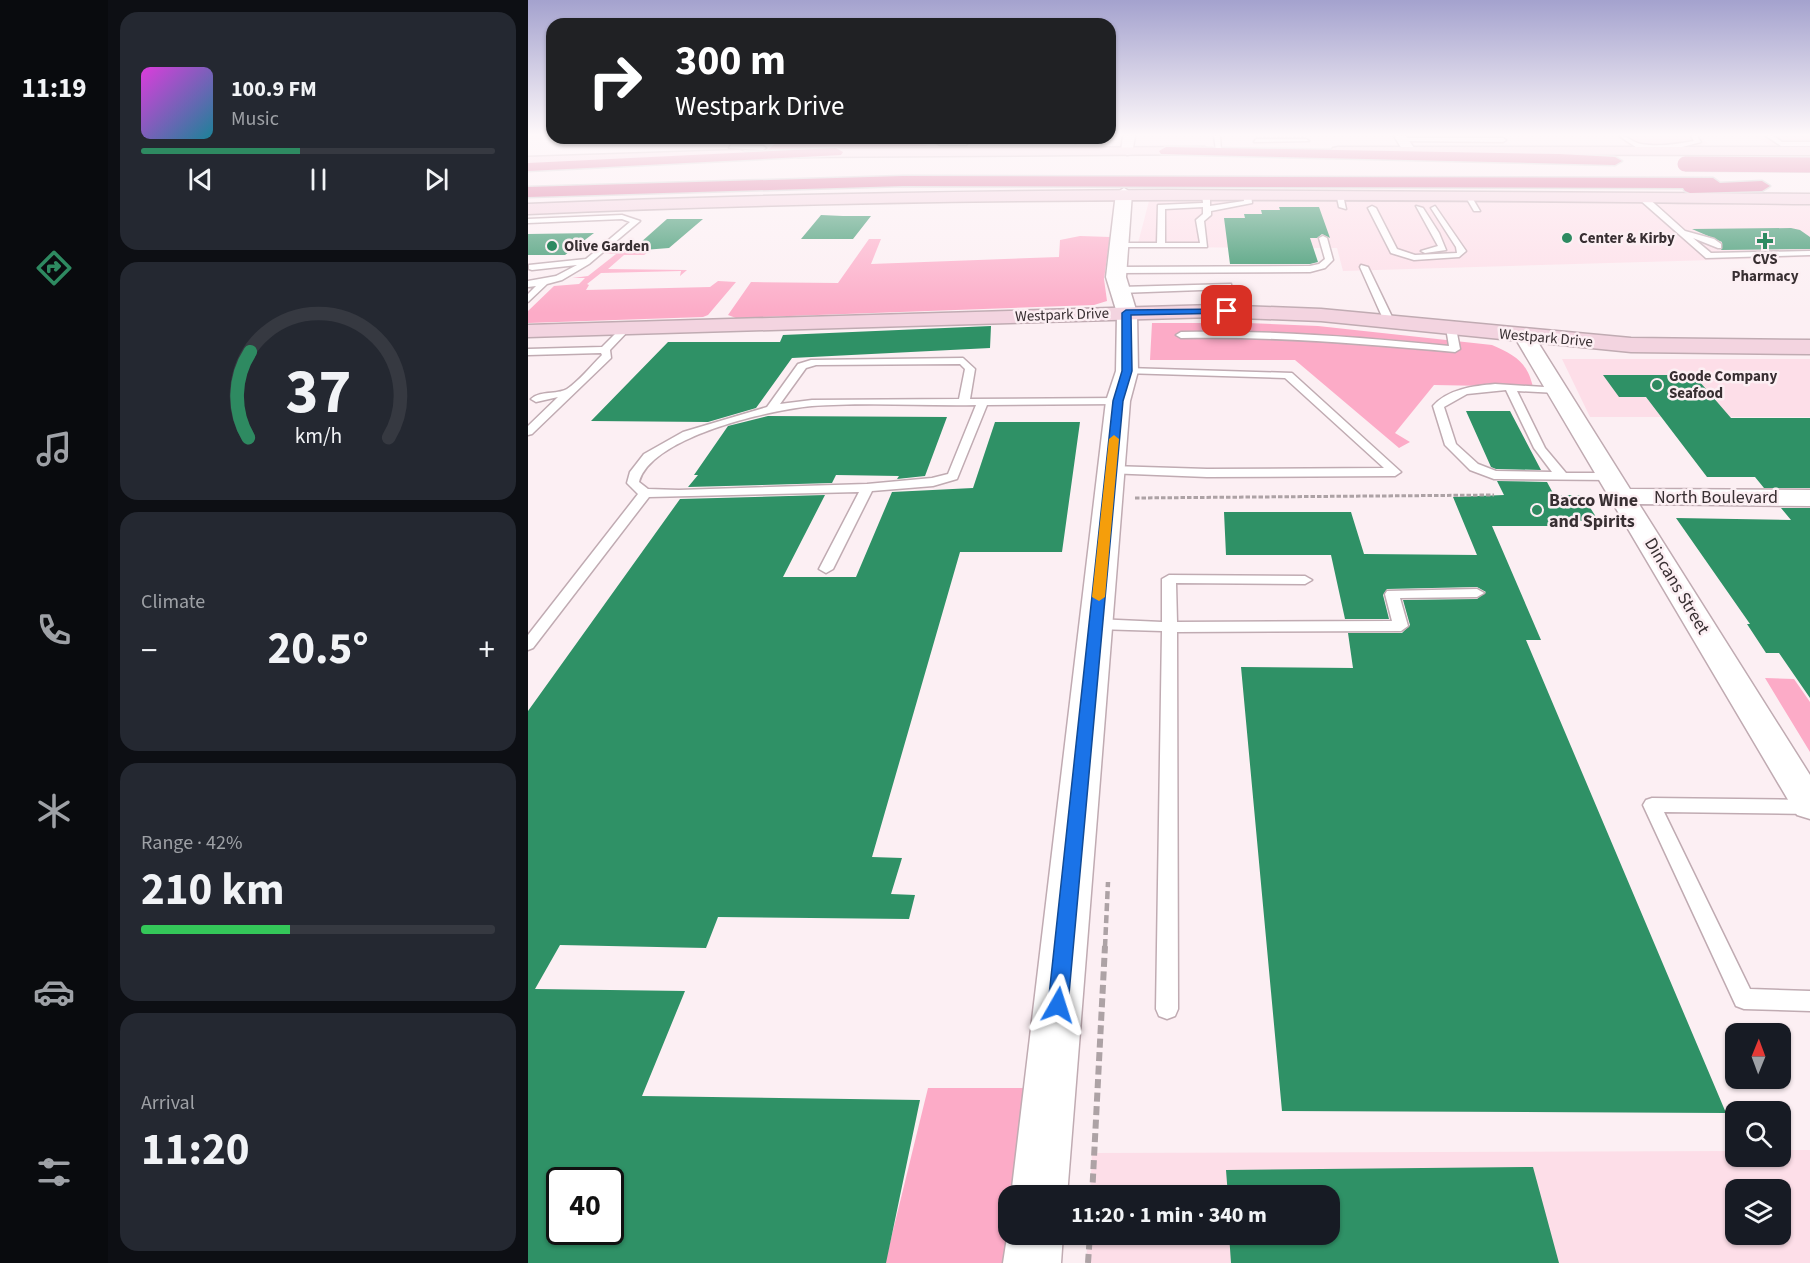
<!DOCTYPE html>
<html lang="en">
<head>
<meta charset="utf-8">
<style>
	body { margin:0; font-family:"Source Sans 3",sans-serif; background:#242831; color:#f1f3f6; height:100vh; display:flex; flex-direction:column; font-size:22px; white-space:nowrap }
	* { box-sizing:border-box; margin:0 }
	p { font-size:20px; color:#9ea1a6 }
	.icon { flex:none; width:33px; height:33px; fill:none; stroke:currentColor; stroke-width:2; stroke-linecap:round; stroke-linejoin:round }
	.map { position:relative; flex:1; overflow:hidden }
	.panel { display:flex; flex-direction:column; gap:12px; padding:12px; background:#0d0f14; width:420px }
	.panel>* { flex:none }
	.top-card { position:absolute; left:18px; top:18px; width:570px; height:126px; border-radius:18px; box-shadow:0 2px 4px #0004; background:#202124; color:#fff; overflow:hidden }
	.needle { width:39px; rotate:1deg }
	.tools { position:absolute; left:1197px; top:1023px; display:grid; gap:12px }
	.tools a { display:grid; place-items:center; width:66px; height:66px; border-radius:12px; background:#171b24; box-shadow:0 2px 4px #0004; font-size:30px }
	.speed { position:absolute; left:18px; top:1167px; display:flex; gap:12px; font-size:30px; font-weight:700; text-align:center }
	.speed>* { display:grid; place-content:center; width:78px; height:78px; border-radius:50%; background:#171b24; box-shadow:0 2px 4px #0004; line-height:1 }
	.speed .limit { border:3px solid #111; border-radius:9px; background:#fff; color:#111 }
	.pin { position:absolute; display:grid; place-items:center; width:51px; height:51px; color:#fff; margin:-26px; border-radius:12px; box-shadow:0 3px 9px #0006 }
	.me { position:absolute; width:66px; margin:-33px; rotate:6deg; stroke-linejoin:round; filter:drop-shadow(0 0 4px #0008) }
	.turn { display:flex; align-items:center; gap:21px; height:126px; padding:0 30px; font-size:27px }
	.turn .icon { width:78px; height:78px; stroke-width:2.5 }
	.turn b { display:block; font-size:42px; line-height:51px }
	.big { font-size:45px; font-weight:700; line-height:1.1 }
	.panel .card { flex:1; display:flex; flex-direction:column; justify-content:center; gap:9px; min-width:0; padding:0 21px; border-radius:18px; background:#242831 }
	.panel .dial { align-items:center; gap:0 }
	.dial svg { height:156px; overflow:visible; fill:none; stroke:#363941; stroke-width:7; stroke-linecap:round; text-anchor:middle }
	.dial text { fill:#f1f3f6; stroke:none }
	.song { display:flex; align-items:center; gap:18px }
	.cover { width:72px; height:72px; border-radius:9px; background:linear-gradient(135deg,hsl(300 70% 55%),hsl(190 70% 35%)) }
	.played { height:6px; border-radius:3px; background:linear-gradient(90deg,#2e8a61 45%,#363941 45%) }
	.keys { display:flex; justify-content:space-around; direction:ltr }
	.heat { display:flex; justify-content:space-between; align-items:center; font-size:33px; direction:ltr }
	.charge { height:9px; border-radius:4px; background:linear-gradient(90deg,#34c759 42%,#363941 0) }
	.trip { position:absolute; left:470px; top:1185px; width:342px; height:60px; border-radius:18px; background:#171b24; box-shadow:0 2px 4px #0004; font-weight:700; line-height:60px; text-align:center }
	main { display:flex; flex:1; min-height:0 }
	.tabs { display:flex; flex-direction:column; width:108px; justify-content:space-around; align-items:center; background:#090b0e; color:#9ea1a6 }
	.tabs .icon { width:42px; height:42px }
	.tabs .current { color:#2e8a61 }
	.tabs b { font-size:27px; color:#f1f3f6 }
	.map>svg:first-child { display:block }
	.built { fill:#fddee8; fill-rule:evenodd }
	.green { fill:#fcabc7 }
	.building { fill:#2f9166; fill-rule:evenodd }
	.lines { fill:none; stroke-linecap:round; stroke-linejoin:round }
	.service-casing { stroke:#c0abb2; stroke-width:3 }
	.minor-casing { stroke:#c0abb2; stroke-width:3 }
	.tertiary-casing { stroke:#c0abb2; stroke-width:3 }
	.secondary-casing { stroke:#c0abb2; stroke-width:3 }
	.motorway-casing { stroke:#d3d1d2; stroke-width:3 }
	.path-far2 { stroke:#ada2a5; stroke-width:3; stroke-dasharray:4.5 2; stroke-linecap:butt }
	.path-far1 { stroke:#ada2a5; stroke-width:4.5; stroke-dasharray:8 4; stroke-linecap:butt }
	.path { stroke:#ada2a5; stroke-width:6; stroke-dasharray:9 4.5; stroke-linecap:butt }
	.service { fill:#fff; fill-rule:evenodd }
	.minor { fill:#fff; fill-rule:evenodd }
	.tertiary { fill:#fff; fill-rule:evenodd }
	.secondary { fill:#f3d4e0; fill-rule:evenodd }
	.motorway { fill:#d76f98; fill-rule:evenodd }
	.motorway-bridge-casing { stroke:#d3d1d2; stroke-width:16; stroke-linecap:butt }
	.motorway-bridge { stroke:#d76f98; stroke-width:15 }
	.route { fill:#1a73e8; stroke:#114b97; stroke-width:1.5 }
	.slow { fill:#f59e0b }
	.poi-dot { fill:#2e8a61; stroke:#fceff3; stroke-width:2 }
	.labels { text-anchor:middle; dominant-baseline:central; stroke-width:5; stroke-linejoin:round; paint-order:stroke }
	.far-poi-label { font-size:15px; font-weight:bold; fill:#382f32; stroke:#fceff3; text-anchor:start }
	.far-street-label { font-size:15px; fill:#382f32; stroke:#fceff3 }
	.street-label { font-size:18px; fill:#382f32; stroke:#fceff3 }
	.poi-label { font-size:18px; font-weight:bold; fill:#382f32; stroke:#fceff3; text-anchor:start }
</style>
</head>
<body>
<main>
<nav class="tabs">
<b>11:19</b>
<svg class="icon current" aria-label="directions" viewBox="0 0 24 24"><path d="M12 3l9 9-9 9-9-9zM9 14v-3h6M13 9l2 2-2 2"/></svg>
<svg class="icon" aria-label="music" viewBox="0 0 24 24"><path d="M9 18V5l10-2v13"/><circle cx="6" cy="18" r="3"/><circle cx="16" cy="16" r="3"/></svg>
<svg class="icon" aria-label="phone" viewBox="0 0 24 24"><path d="M5 4h4l2 5-3 2q2 4 5 5l2-3 5 2v4C11 20 4 13 5 4z"/></svg>
<svg class="icon" aria-label="climate" viewBox="0 0 24 24"><path d="M12 3v18M4 7l16 10M4 17L20 7"/></svg>
<svg class="icon" aria-label="car" viewBox="0 0 24 24"><path d="M5 17H2v-5l4-1 3-4h7l3 4 3 1v5h-3M9 17h6M6 11h13"/><circle cx="7" cy="17" r="2"/><circle cx="17" cy="17" r="2"/></svg>
<svg class="icon" aria-label="filters" viewBox="0 0 24 24"><path d="M4 7h16M4 17h16"/><circle cx="9" cy="7" r="2"/><circle cx="15" cy="17" r="2"/></svg>
</nav>
<section class="panel">
<div class="card">
<div class="song"><i class="cover"></i><div><b>100.9 FM</b><p>Music</p></div></div>
<div class="played"></div>
<div class="keys"><svg class="icon" aria-label="previous" viewBox="0 0 24 24"><path d="M18 5L8 12l10 7zM5 5v14"/></svg><svg class="icon" aria-label="pause" viewBox="0 0 24 24"><path d="M8 5v14M16 5v14"/></svg><svg class="icon" aria-label="next" viewBox="0 0 24 24"><path d="M6 5l10 7-10 7zM19 5v14"/></svg></div>
</div>
<div class="card dial"><svg viewBox="0 0 100 80">
<path d="M14 69A42 42 0 1 1 86 69"/>
<path d="M14 69A42 42 0 0 1 15 25" stroke="#2e8a61"/>
<text x="50" y="56" font-size="32" font-weight="700">37</text>
<text x="50" y="72" font-size="11">km/h</text>
</svg></div>
<div class="card"><p>Climate</p>
<div class="heat"><a>−</a><b class="big">20.5°</b><a>+</a></div>
</div>
<div class="card"><p>Range · 42%</p><b class="big">210 km</b><div class="charge"></div></div>
<div class="card"><p>Arrival</p><b class="big">11:20</b></div>
</section>
<div class="map">
<svg width="1282" height="1263" viewBox="0 0 1282 1263">
	<rect width="100%" height="100%" fill="#fceff3"/>
	<!-- built -->
	<path class="built" d="M1090,136H1171L1180,143L1165,148H1103Z
		M1227,136H1282V147H1245Z
		M621,201L1282,203V257L815,271L809,248L609,247Z
		M1034,359H1282V417H1062Z
		M1253,1150H1282V1263H558L560,1235L801,1234V1196L562,1195L564,1153L1207,1151L1208,1156H1252ZM1208,1190H1252V1234H1208Z"/>
	<!-- green -->
	<path class="green" d="M253,138H296L293,143H384L402,146L240,150Z
		M552,236L582,237L576,279L579,301L566,305L208,318L200,315L223,282L310,283L341,239H353L343,264L531,257L532,240Z
		M77,252L119,253L116,255H96L80,269L159,270L152,276L153,271L73,273L59,284L61,285L58,290L182,287L190,281L208,282L180,315L175,317L0,323V311L26,286L51,284L57,278H44L60,276L88,254L75,253Z
		M624,323H720L790,326L964,345C986,355 999,361 1005,387L906,385L867,433L882,442L871,448L767,360H622Z
		M1237,678L1266,679L1282,702V752Z
		M400,1088H502L490,1195L480,1196L482,1263H357Z"/>
	<!-- building -->
	<path class="building" d="M751,207H791L802,238L794,234L789,238H782L790,262L782,264H702L696,218H717L716,214H734L733,210H752Z
		M293,215L315,216H343L325,239H273Z
		M139,219H175L141,248L103,251Z
		M1263,228L1272,230L1282,237V249L1193,250L1194,242L1164,229Z
		M66,233L37,255H0V234Z
		M463,326L462,348L264,358L228,408L180,422L63,421L140,342H252L255,335Z
		M1075,375H1146L1151,380L1171,381L1203,418H1282V488H1236L1227,477H1179L1118,397H1091Z
		M938,411H982L1013,470L968,469L963,467Z
		M240,416L419,417L397,476L369,479L371,476L308,475L304,483L160,487L170,475H166L200,426Z
		M467,422H552L534,552H432L344,857L374,858L363,894L387,895L381,919L190,917L178,948L32,945L7,989L157,991L114,1096L392,1100L358,1263H0V711L152,499L297,495L255,577H328L364,492L445,488ZM32,1180H82V1232H32Z
		M969,481L1019,482L1026,495H1054L1070,520L1048,521L1052,526H964L1013,640H998L1198,1113L754,1111L713,667L825,668L820,633H874L882,625L875,600L949,599L958,592L949,587L859,589L855,595L861,619H817L803,555H698L696,512H823L836,554L949,555L925,497L976,495Z
		M1253,508H1282V698L1251,653H1238L1219,624H1222L1148,518L1263,520Z
		M1005,1167L1031,1263H703L701,1234H801V1196H700L698,1170Z"/>
	<g class="lines">
		<!-- service casing -->
		<g class="service-casing">
			<path id="service" d="M686,136H692L693,151L688,150Z
				M1091,136C1101,136 1105,143 1113,144C1130,147 1150,144 1166,141L1163,136H1169L1173,142L1154,147L1159,151L1156,153L1148,148H1117L1120,151L1117,153Z
				M1238,136H1246L1254,142H1282V146H1253Z
				M405,138H411L413,141H436L438,138H444L438,145H412L405,141Z
				M544,138H565L547,143Z
				M875,138H975L978,140L975,142L873,141Z
				M728,139H778L781,141L726,142Z
				M203,145L235,146L238,148L235,150L201,148Z
				M678,192L682,194V206L716,201L715,194L719,192L723,194L724,203L683,211V215L676,221L679,247H591L587,245L591,243H629L630,205L675,203L674,194ZM675,207V214L668,220L672,243H637V209Z
				M808,193L815,195L818,209L811,207Z
				M936,194H942L952,211H946Z
				M1112,196H1118L1157,231L1186,239L1193,244V248H1190L1165,238L1183,253L1282,251V255L1178,258L1112,200Z
				M844,206L848,208L869,249L887,255L929,253L928,247L903,208L907,206L938,251L931,257L886,260L863,253L840,208Z
				M888,206L895,208L911,233L918,250L897,253L893,251L910,246Z
				M94,215L112,221L61,264L34,280L19,284L0,302V294L8,286L0,287V281L28,276L49,265L4,270L1,269V265L58,259L102,222L94,219L0,223V219Z
				M795,236L799,238L805,260L797,268L782,272L589,273L585,270L589,267L782,266L791,264L797,259L791,238Z
				M833,265L840,267L866,321L864,323L856,321L832,267Z
				M703,284V288L700,289L592,293L588,290L592,287Z
				M923,325L928,328L932,349L927,352C836,344 745,336 653,338L648,335L653,332C743,330 832,337 921,346L918,328Z
				M95,326L103,328L82,350L83,358L4,434L0,435V426L30,397L8,402L3,399C13,390 28,395 39,389C51,381 63,366 74,355L73,353L0,355V349L74,347Z
				M435,358L447,369L442,399L590,398L595,401L590,404L459,405L429,479L405,486L344,491L305,569L298,573L291,569L331,492L121,497L5,648L0,650V635L110,494L99,483L102,472L116,454L155,432L239,407L270,364L283,360ZM432,364L437,369L431,399L284,400L252,404L278,368L288,365ZM448,405L420,474L404,478L339,484L151,490L120,489L111,482C123,437 241,410 284,406C338,402 394,406 448,405Z
				M599,368L764,373L873,472L867,476L679,477L579,473V467L583,466L679,469L856,468L757,378L595,373V369Z
				M967,384L1033,388V392L1029,393L989,391L1017,448L1038,473H1083L1089,477L1087,480L966,479L942,470L917,445L905,406C920,389 945,386 967,384ZM978,390L1006,448L1024,472L968,471L950,464L928,444L916,407L939,394Z
				M641,575L777,576L784,580L777,584L648,583L649,622L864,621L857,594L859,591L949,589L956,593L949,597L872,598L880,626L873,631L649,632L650,1009L647,1016L639,1019L631,1016L628,1009L634,631L568,629L561,624L568,619L634,622V579Z
				M1124,798L1282,800V814L1136,812L1222,989L1282,991V1011L1216,1009L1208,1006L1115,805L1118,800Z"/>
		</g>
		<!-- minor casing -->
		<g class="minor-casing">
			<path id="minor" d="M595,136H607L604,154L599,155L593,151Z
				M866,136H878L888,151L887,154H877Z
				M996,330L1003,332L1006,336L1102,489L1282,490V506L1111,504L1282,775V819L1269,815L986,336L989,332Z"/>
		</g>
		<!-- tertiary casing -->
		<g class="tertiary-casing">
			<path id="tertiary" d="M596,188L604,193L598,277L609,313L610,371L602,401L539,1196H483L578,401L588,371L589,313L578,277L588,193Z
				M480,1231V1234H535L533,1263H475Z"/>
		</g>
		<!-- secondary casing -->
		<g class="secondary-casing">
			<path id="secondary" d="M677,147L684,151L682,154L270,157L263,153L270,149Z
				M810,147H1282V155L805,154L803,151L805,148Z
				M212,150L219,154L217,157L0,165V157Z
				M641,190L1282,194V204C854,199 427,195 0,214V204C214,195 427,191 641,190Z
				M686,305L793,309L1103,338L1282,340V354L1103,352L793,321L686,317L0,337V325Z"/>
		</g>
		<!-- motorway casing -->
		<g class="motorway-casing">
			<path id="motorway" d="M638,147L1031,154L1087,157L1094,161L1087,165L633,154L631,151Z
				M308,148L315,152L313,155L0,171V163Z
				M375,176L1185,178L1192,183L1234,181L1242,186L1234,191L1162,193L1157,191L1155,188L375,186L0,197V187Z"/>
		</g>
		<!-- path-far2 -->
		<path class="path-far2" d="M607,498L966,495"/>
		<!-- path-far1 -->
		<path class="path-far1" d="M577,947L580,882"/>
		<!-- path -->
		<path class="path" d="M564,1196L577,946
			M560,1263L562,1234"/>
		<!-- service -->
		<use href="#service" class="service"/>
		<!-- minor -->
		<use href="#minor" class="minor"/>
		<!-- tertiary -->
		<use href="#tertiary" class="tertiary"/>
		<!-- secondary -->
		<use href="#secondary" class="secondary"/>
		<!-- motorway -->
		<use href="#motorway" class="motorway"/>
		<!-- motorway-bridge casing -->
		<g class="motorway-bridge-casing">
			<path id="motorway-bridge" d="M1157,164L1282,165"/>
		</g>
		<!-- motorway-bridge -->
		<use href="#motorway-bridge" class="motorway-bridge"/>
	</g>
	<!-- sky -->
	<linearGradient id="sky" x2="0" y2="1"><stop stop-color="#a4a2ce"/><stop offset="0.43" stop-color="#fef8fa"/><stop offset="1" stop-color="#fef8fa" stop-opacity="0"/></linearGradient>
	<rect width="1282" height="313" fill="url(#sky)"/>
	<!-- route -->
	<path class="route" d="M699,309H702V313L603,315L604,371L595,401L540,1005L537,1011L530,1014L523,1011L520,1005L585,401L594,371V313L598,310Z"/>
	<!-- slow -->
	<path class="slow" d="M586,435L591,439L577,597L571,601L564,597L581,439Z"/>
	<!-- markers -->
	<g class="poi-dot">
		<circle cx="1039" cy="238" r="6"/>
		<path d="M1234 232h6v6h6v6h-6v6h-6v-6h-6v-6h6z"/>
		<circle cx="24" cy="246" r="6"/>
		<circle cx="1129" cy="385" r="6"/>
		<circle cx="1009" cy="510" r="6"/>
	</g>
	<g class="labels">
		<!-- far-poi labels -->
		<g class="far-poi-label">
			<text x="1051" y="238">Center &amp; Kirby</text>
			<text x="36" y="246">Olive Garden</text>
			<text x="1237" y="259" text-anchor="middle">CVS<tspan x="1237" dy="17">Pharmacy</tspan></text>
			<text x="1141" y="376">Goode Company<tspan x="1141" dy="17">Seafood</tspan></text>
		</g>
		<!-- far-street labels -->
		<g class="far-street-label">
			<text transform="translate(534 315) rotate(-2)">Westpark Drive</text>
			<text transform="translate(1018 338) rotate(5)">Westpark Drive</text>
		</g>
		<!-- street labels -->
		<g class="street-label">
			<text x="1188" y="497">North Boulevard</text>
			<text transform="translate(1149 586) rotate(59)">Dincans Street</text>
		</g>
		<!-- poi labels -->
		<g class="poi-label">
			<text x="1021" y="500">Bacco Wine<tspan x="1021" dy="21">and Spirits</tspan></text>
		</g>
	</g>
</svg>
<div class="tools">
<a><svg class="needle" viewBox="-14 -14 28 28"><path d="M0-13l5 13h-10z" fill="#e53935"/><path d="M0 13l5-13h-10z" fill="#9ea1a6"/></svg></a>
<a><svg class="icon" aria-label="search" viewBox="0 0 24 24"><circle cx="10" cy="10" r="6"/><path d="M15 15l6 6"/></svg></a>
<a><svg class="icon" aria-label="layers" viewBox="0 0 24 24"><path d="M12 4l9 5-9 5-9-5zM3 14l9 5 9-5"/></svg></a>
</div>
<div class="speed"><div class="limit">40</div></div>
<div class="pin" style="left:699px;top:311px;background:#d93025"><svg class="icon" aria-label="arrive" viewBox="0 0 24 24"><path d="M6 21V4h12l-3 4 3 4H6"/></svg></div>
<svg class="me" style="left:530px;top:1005px" viewBox="-20 -20 40 40"><path d="M0-17L14 15 0 8-14 15z" fill="#1a73e8" stroke="#fff" stroke-width="4"/></svg>
<div class="trip">11:20 · 1 min · 340 m</div>
<div class="top-card">
<div class="turn"><svg class="icon" aria-label="right" viewBox="0 0 24 24"><path d="M7 20v-9h11M14 6l5 5-5 5"/></svg><div><b>300 m</b>Westpark Drive</div></div>
</div>
</div>
</main>
</body>
</html>
